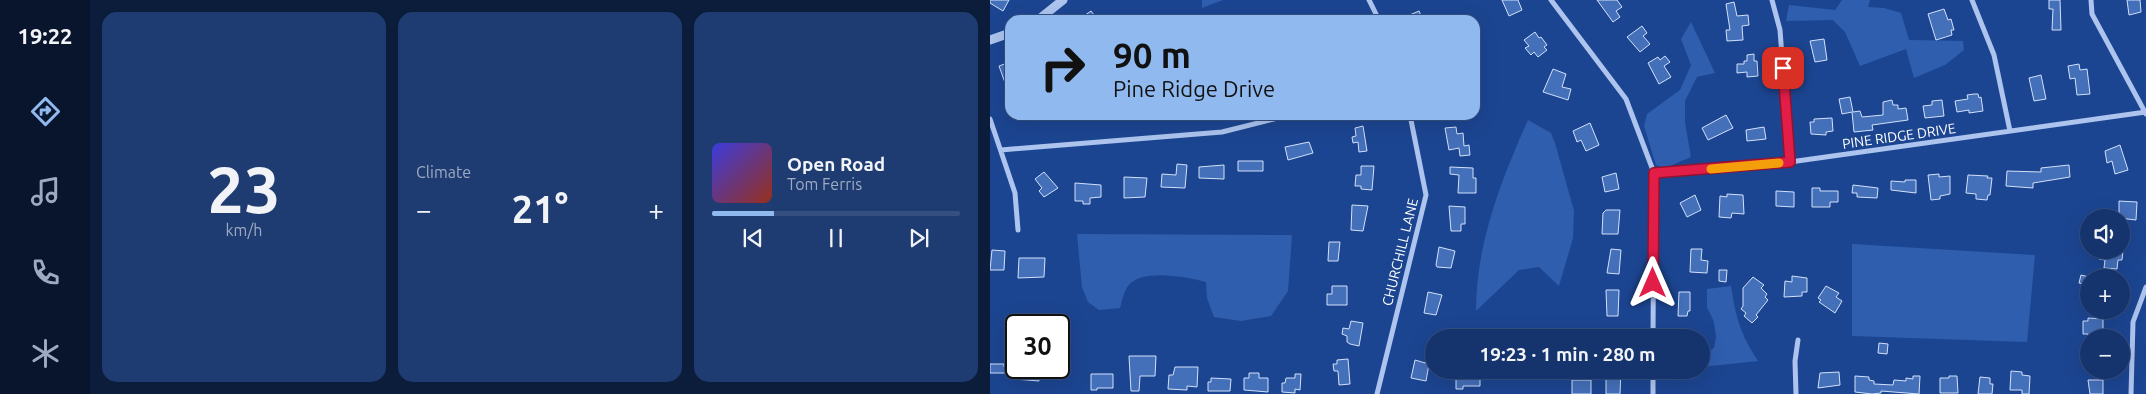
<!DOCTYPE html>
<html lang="en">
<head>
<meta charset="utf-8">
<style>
	body { margin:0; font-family:Ubuntu,sans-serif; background:#1e3c72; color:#f1f3f6; height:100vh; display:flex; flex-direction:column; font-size:19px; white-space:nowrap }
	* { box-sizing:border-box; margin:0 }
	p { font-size:16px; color:#9daac2 }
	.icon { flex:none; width:28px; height:28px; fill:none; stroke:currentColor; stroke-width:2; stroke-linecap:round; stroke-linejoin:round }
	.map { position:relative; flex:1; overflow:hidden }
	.panel { display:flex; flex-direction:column; gap:12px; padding:12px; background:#0c1d3c; width:900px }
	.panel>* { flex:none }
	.top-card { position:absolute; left:15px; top:15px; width:475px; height:105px; border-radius:15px; box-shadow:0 5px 20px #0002,0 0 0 1px #344f80; background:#90b9f0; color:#111; overflow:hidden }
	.controls { position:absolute; left:1090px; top:209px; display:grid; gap:10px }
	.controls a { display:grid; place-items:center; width:50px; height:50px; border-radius:50%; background:#15346d; box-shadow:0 5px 20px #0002,0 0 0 1px #344f80; font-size:25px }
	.speed { position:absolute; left:15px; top:314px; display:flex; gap:10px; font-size:25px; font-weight:700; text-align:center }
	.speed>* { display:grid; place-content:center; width:65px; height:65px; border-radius:50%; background:#15346d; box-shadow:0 5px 20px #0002,0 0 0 1px #344f80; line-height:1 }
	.speed .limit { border:2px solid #111; border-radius:8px; background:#fff; color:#111 }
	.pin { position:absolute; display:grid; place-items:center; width:42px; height:42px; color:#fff; margin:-21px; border-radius:10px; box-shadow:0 2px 8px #0006 }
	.me { position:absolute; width:55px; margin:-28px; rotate:0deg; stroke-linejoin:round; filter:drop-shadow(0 0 4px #0008) }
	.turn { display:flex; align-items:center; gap:18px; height:105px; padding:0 25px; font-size:22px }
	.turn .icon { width:65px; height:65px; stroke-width:2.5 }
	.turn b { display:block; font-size:35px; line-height:42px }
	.big { font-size:38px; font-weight:600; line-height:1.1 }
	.panel .tile { flex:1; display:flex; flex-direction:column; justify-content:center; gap:8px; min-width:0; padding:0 18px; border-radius:15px; background:#1e3c72 }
	.panel .dial { align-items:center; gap:0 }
	.dial b { font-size:65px; line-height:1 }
	.song { display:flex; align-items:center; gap:15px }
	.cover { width:60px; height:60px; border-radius:8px; background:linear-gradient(135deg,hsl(240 70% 55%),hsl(10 70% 35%)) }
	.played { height:5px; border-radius:2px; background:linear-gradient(90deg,#90b9f0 25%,#344f80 25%) }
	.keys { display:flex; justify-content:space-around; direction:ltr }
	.heat { display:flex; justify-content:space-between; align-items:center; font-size:28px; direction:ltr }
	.panel .tiles { flex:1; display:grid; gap:12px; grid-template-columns:repeat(3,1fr) }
	.trip { position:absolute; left:435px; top:329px; width:285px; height:50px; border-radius:25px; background:#15346d; box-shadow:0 5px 20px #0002,0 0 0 1px #344f80; font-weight:600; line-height:50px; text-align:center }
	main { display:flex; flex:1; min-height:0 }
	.menu { display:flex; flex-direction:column; width:90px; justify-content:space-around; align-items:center; background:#08152c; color:#9daac2 }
	.menu .icon { width:35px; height:35px }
	.menu .on { color:#90b9f0 }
	.menu b { font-size:22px; color:#f1f3f6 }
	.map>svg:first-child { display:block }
	.green { fill:#2f5eaf }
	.building { fill:#446fb9; stroke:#d2e1fa }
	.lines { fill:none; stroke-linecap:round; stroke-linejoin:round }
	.minor { stroke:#acc4ee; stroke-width:5 }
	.tertiary { stroke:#acc4ee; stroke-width:9 }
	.route-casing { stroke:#92132f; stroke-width:12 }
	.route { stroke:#e11d48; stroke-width:9 }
	.slow { stroke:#f59e0b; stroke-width:9 }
	.labels { text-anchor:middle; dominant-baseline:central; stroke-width:5; stroke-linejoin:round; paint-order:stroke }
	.street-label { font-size:14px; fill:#fff; stroke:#1c4591 }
</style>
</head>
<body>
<main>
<nav class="menu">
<b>19:22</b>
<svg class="icon on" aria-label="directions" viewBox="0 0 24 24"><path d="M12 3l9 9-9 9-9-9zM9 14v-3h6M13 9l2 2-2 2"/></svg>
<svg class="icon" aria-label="music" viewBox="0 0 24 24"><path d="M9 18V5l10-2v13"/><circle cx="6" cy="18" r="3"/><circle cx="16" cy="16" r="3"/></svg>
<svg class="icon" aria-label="phone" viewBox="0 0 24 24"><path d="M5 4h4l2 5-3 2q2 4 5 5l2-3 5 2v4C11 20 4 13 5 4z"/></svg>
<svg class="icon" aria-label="climate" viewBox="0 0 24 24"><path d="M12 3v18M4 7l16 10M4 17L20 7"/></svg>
</nav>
<section class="panel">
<div class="tiles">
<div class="tile dial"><b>23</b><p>km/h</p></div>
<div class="tile"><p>Climate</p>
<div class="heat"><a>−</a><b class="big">21°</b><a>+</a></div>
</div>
<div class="tile">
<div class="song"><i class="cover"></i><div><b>Open Road</b><p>Tom Ferris</p></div></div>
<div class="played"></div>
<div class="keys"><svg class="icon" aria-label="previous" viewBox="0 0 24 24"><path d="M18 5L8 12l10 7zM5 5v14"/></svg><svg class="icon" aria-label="pause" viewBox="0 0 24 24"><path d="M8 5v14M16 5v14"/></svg><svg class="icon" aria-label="next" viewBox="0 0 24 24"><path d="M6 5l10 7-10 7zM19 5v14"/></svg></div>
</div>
</div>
</section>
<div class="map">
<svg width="1156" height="394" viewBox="0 0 1156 394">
	<rect width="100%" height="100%" fill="#1c4591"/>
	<!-- green -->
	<path class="green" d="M212,0H233L212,8Z
		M852,0H880L878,7L894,8L911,13L919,40L973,41L974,50L955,65L924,78L916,49L870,66L855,32L843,20L796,21L799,5L845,10Z
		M701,22L725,73L707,77L695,101V123L701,157L675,168L666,165L654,126L657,114L690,90L701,65L691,39Z
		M538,120L561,133L565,143L584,211L583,238L569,286L549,267L529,270L486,311C486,244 511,180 538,120Z
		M87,234L302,235L298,291L281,316L251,321L224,317L217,298L216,282C198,277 151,268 138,286C134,291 132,301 130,308L109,310L98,302L92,287Z
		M862,244L1045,255L1037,342L862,336Z
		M741,286C746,318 750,333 768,361L711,367L714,354L724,348L726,337L724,322L717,307V289Z"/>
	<!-- building -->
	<path class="building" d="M0,0H19L13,11L0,3Z
		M512,0H528L532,10L519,16Z
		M607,0H627L632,7L626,11L630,17L623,22Z
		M1059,0H1070L1071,30H1062L1063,9H1059Z
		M1137,0H1150L1151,12L1139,15Z
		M744,2L747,16L758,15L759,25L752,26L753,40L737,41L736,30H740L736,4Z
		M954,9L958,20L961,19L964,30H961L962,35L946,40L938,14Z
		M101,11L108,20H88Z
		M429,11L431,16L429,20H408Z
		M652,26L657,33L653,36L660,44L650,52L637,37Z
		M545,32L549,38L551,37L557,45L554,47L557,50L548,57L544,52L541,55L535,48L539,46L534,40Z
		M834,39L837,60L825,62L820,41Z
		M764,54V61H767L768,76L757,77V72L747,73V64H754V61H757V55Z
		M675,56L680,62L674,66L681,77L669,84L658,63L668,57L670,60Z
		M20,62V94H19L9,66Z
		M1089,64L1090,70L1097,69L1100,94L1087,95L1085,78L1080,79L1078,66Z
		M563,69L576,74L572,87L581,89L578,100L553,92Z
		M1051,75L1056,99L1044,101L1039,78Z
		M984,94H988L989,98L991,97L993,111L979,113V110L967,112L965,101L978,99L977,95Z
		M860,97L863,112L870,111L872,117L893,115V102L902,100L903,105H908V109L916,108L918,120L882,125L883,130L864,132L862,112L852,114L849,99Z
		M952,100L954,116L935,118L933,106L942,105V101Z
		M736,115L743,128L718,140L712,128Z
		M842,118L843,131L836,132V135L821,134L820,122H824V119Z
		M600,123L609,145L596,151L591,140L587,142L583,131Z
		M373,126L377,151L369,152L368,142L363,143L362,137L366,136L365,128Z
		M466,127L467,134L473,133L474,146L479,145L480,155L470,156L469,148L459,150L455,128Z
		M774,127L776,139L757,141L756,130Z
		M319,142L323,153L298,160L295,147Z
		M1130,145L1138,170L1125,174L1122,161L1117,163L1115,151Z
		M248,161H273V171H248Z
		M187,164L197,165L195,188L171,187L172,174L186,175Z
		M234,165V179L209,178V167Z
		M1079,165L1080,177L1043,183V188L1016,186L1017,171L1051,172V168Z
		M371,166H384L382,190L371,189V186H365L366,175H371Z
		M460,167L483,168V178H486V193H468L469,175L460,174Z
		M54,172L68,188L54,197L49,191L52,188L45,179Z
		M626,173L629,189L615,192L612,177Z
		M949,174V177L960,176V194L950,196V199L941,200L938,175Z
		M978,175L998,176L997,178H1002L1000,195H998L997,200L986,199V194L976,193Z
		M134,177L157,178L155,197L134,198Z
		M915,180H926V193L901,190V181L915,182Z
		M85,183L111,185V197L100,198V204H93V201H85Z
		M863,185L888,188L887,198L867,197V193H862Z
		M822,188H830V191H848V202H840V207H822Z
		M786,191L804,192V207L786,206Z
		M737,194L753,195L754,214L742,213L741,218L729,217L730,196L737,197Z
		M705,195L711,210L697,217L690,203Z
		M1129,201L1147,202L1146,220L1129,218Z
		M362,205L378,206L373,231L361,230Z
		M459,206L475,207V224H471V231H461Z
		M616,210H630L628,234H612L613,213Z
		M339,242H350L348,261H338Z
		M449,247L465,251L461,268L447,267L446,265Z
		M621,249L631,250L629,274L617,273Z
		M701,249H712L711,260L718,261L717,273L700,272Z
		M2,250L15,251L14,270H0Z
		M1108,250H1133L1132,260H1128L1127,269L1114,268L1115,260L1109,259Z
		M29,258H55L54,277L28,278Z
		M729,270H737L736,282L729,281Z
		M1091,275L1099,277V285L1089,283Z
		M802,276L817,278V292H812V296L794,297L795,281L802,282Z
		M763,277L774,285L771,288L777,294L775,297L778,300L766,315L768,317L762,323L754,316L756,313L751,309L753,306V288Z
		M342,286H357V305H337V294H342Z
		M836,286L849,293L846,297L852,301L845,313L829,302L831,300L828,298Z
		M616,290H629L628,316H617Z
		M438,292L452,295L446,315L434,313Z
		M689,292H700V311H698L697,316H688Z
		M1098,318L1113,319V338H1098V334H1093V321H1098Z
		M361,321L373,323L369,346L360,344L357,342V336L352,334L353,328L359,329Z
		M688,331H700V338H688Z
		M889,343L898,344L897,354L888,353Z
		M69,353H77L75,376L64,375L65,368H69Z
		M139,356H166L165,376H150L149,391H141Z
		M358,359L360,384L349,385L348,371H344L343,364H347V360Z
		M425,360L439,364L436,381L421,378Z
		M0,364H14V367L48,368L49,381L25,379V373H0Z
		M185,367H208L207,387L197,386V390L178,389L179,375H183Z
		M472,370H490V386H473V389H466V373H472Z
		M576,370H584V377H575Z
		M620,370H631L630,394H616V376H620Z
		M1021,371L1032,372V375L1040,376L1039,394H1032V390H1020Z
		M849,372L850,385L828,388L830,373Z
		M259,373H269V378H278V392L254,390V378H259Z
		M101,374H123V388H107V390H101Z
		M305,374H311L310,390L305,389V393L292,392V383H295L296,378H305Z
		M865,376L879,377V380L884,381V384L903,385L904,380L916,381V378L923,379V376H930L929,394L891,391V393L882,394L865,392Z
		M959,376H967L968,393H950V378H959Z
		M990,377L1000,378V384H1003L1002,394H988Z
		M221,378L241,379L240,391H218V382H221Z
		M582,380H601V394H582Z
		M1098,380H1113V394H1100Z"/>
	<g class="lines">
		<!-- minor -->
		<path class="minor" d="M379,0L389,20
			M561,0L636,99L664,173L663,338
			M782,0L790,30L800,162
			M982,0L1004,55L1020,131
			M1101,0L1102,14L1156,114
			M0,119L25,193L28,230
			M11,150L232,132L300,115
			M664,173L800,162L1156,112
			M387,394L436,195L420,115
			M663,394V370
			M806,394L805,361L808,340
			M1141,394L1143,322L1156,287"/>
		<!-- tertiary -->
		<path class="tertiary" d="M48,20L73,0
			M0,40L20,33"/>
	</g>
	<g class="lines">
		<!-- route casing -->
		<g class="route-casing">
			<path id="route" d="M663,283L664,173L800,162L793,68"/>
		</g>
		<!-- route -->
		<use href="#route" class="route"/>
		<!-- slow -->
		<path class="slow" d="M721,169L789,163"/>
	</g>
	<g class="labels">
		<!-- street labels -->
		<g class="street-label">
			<text transform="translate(909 136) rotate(-8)">PINE RIDGE DRIVE</text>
			<text transform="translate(410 252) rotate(-76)">CHURCHILL LANE</text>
		</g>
	</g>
</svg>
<div class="controls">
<a><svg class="icon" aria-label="sound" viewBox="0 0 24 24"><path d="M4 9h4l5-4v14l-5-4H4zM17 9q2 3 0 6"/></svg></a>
<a>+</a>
<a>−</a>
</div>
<div class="speed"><div class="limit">30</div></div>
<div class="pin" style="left:793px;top:68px;background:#d93025"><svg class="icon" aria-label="arrive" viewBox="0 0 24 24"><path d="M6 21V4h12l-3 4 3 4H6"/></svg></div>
<svg class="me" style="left:663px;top:283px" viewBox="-20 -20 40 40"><path d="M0-17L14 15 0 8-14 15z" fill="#e11d48" stroke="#fff" stroke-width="4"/></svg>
<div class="trip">19:23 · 1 min · 280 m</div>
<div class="top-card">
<div class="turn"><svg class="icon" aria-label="right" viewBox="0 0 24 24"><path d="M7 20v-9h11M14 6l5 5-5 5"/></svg><div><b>90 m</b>Pine Ridge Drive</div></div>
</div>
</div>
</main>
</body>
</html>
